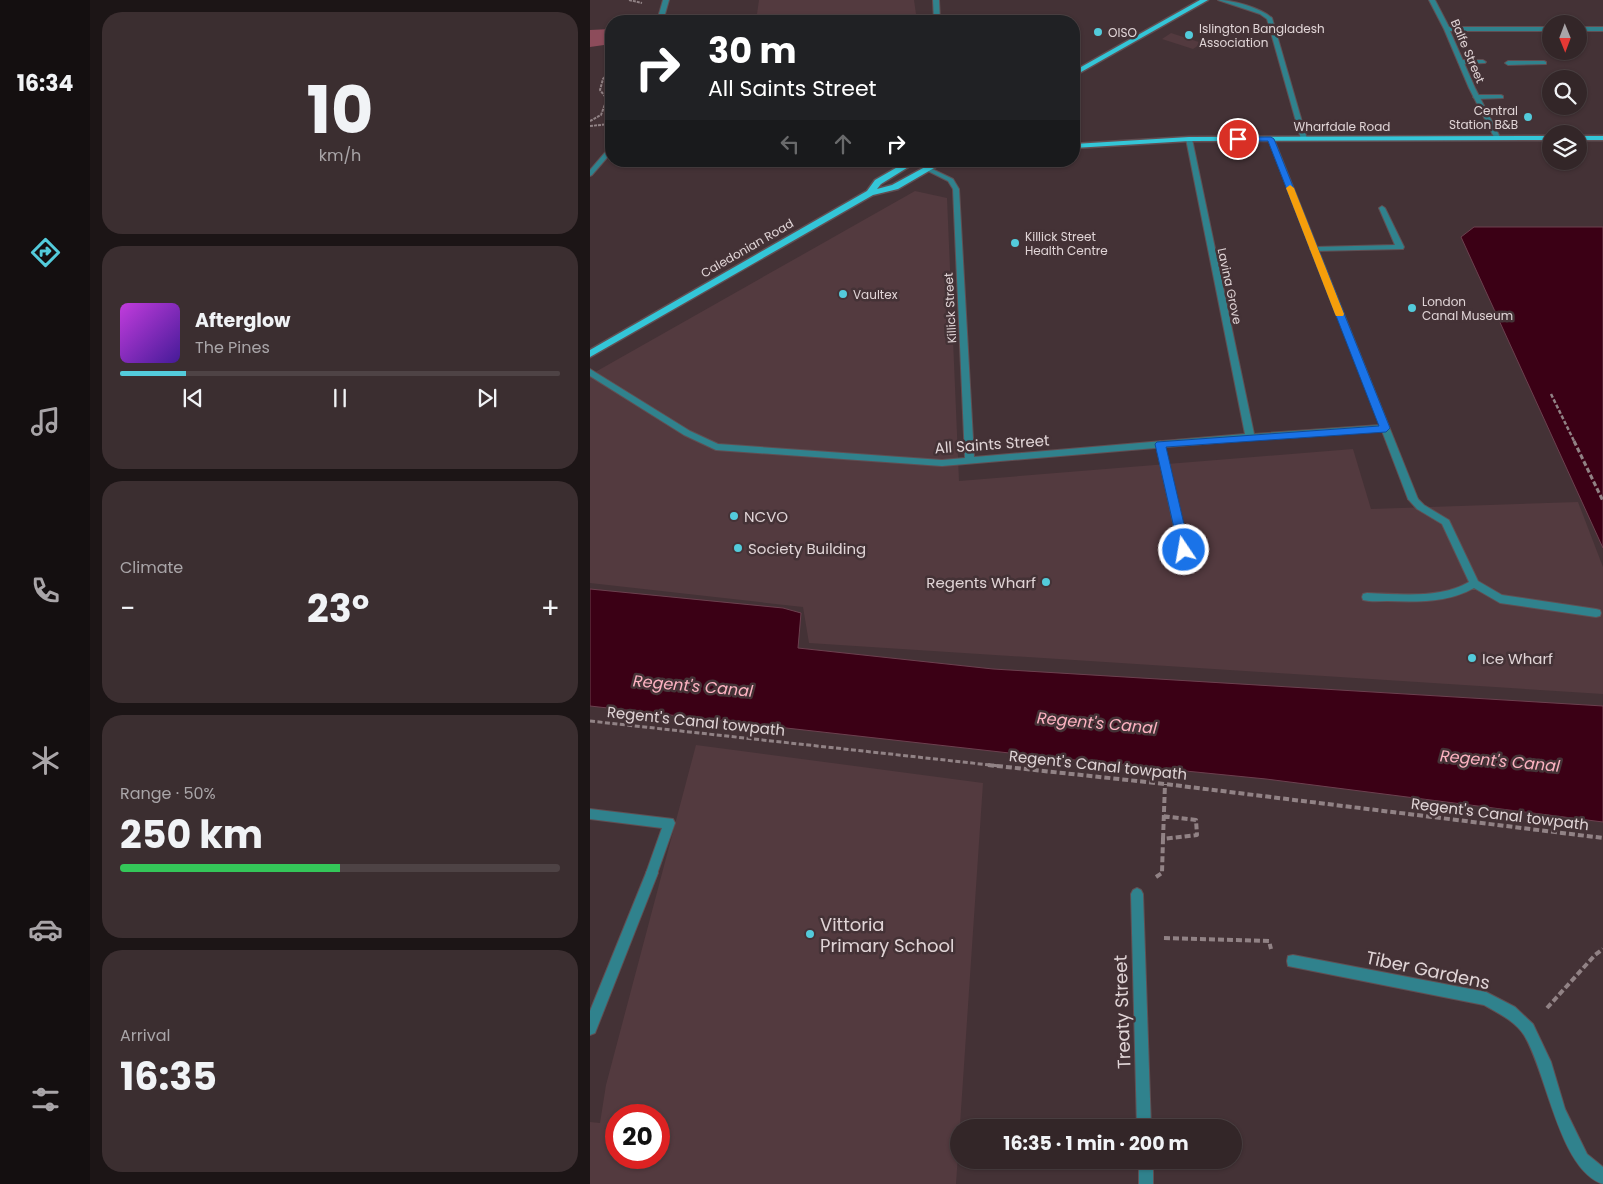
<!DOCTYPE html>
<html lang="en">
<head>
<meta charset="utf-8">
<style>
	body { margin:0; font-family:Poppins,sans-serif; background:#3b2e30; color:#f1f3f6; height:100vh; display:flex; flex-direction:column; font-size:19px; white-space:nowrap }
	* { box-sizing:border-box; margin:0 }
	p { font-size:16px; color:#a9a5a8 }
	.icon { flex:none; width:28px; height:28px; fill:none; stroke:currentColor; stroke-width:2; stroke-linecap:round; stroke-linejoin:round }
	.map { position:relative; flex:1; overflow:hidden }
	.sheet { display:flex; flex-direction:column; gap:12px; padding:12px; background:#1c1516; width:500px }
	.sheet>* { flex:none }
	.guide { position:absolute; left:15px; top:15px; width:475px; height:152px; border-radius:20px; box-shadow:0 1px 4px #0004,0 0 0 1px #4e4345; background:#202124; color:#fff; overflow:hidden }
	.needle { width:32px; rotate:179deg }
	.fabs { position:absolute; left:952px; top:15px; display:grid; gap:10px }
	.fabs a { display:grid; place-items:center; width:45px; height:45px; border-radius:50%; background:#332628; box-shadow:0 1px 4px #0004,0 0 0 1px #4e4345; font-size:25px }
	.speed { position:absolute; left:15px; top:1104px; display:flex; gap:10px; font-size:25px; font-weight:700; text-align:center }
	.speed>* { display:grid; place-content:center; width:65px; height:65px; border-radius:50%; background:#332628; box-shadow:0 1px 4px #0004,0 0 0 1px #4e4345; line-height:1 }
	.speed .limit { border:8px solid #d22; background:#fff; color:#111 }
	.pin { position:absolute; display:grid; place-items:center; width:42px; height:42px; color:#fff; margin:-21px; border:2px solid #fff; border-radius:50%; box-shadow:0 1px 5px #0007 }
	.me { position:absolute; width:55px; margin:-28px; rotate:348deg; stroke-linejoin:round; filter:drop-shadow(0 0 4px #0008) }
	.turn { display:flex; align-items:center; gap:18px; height:105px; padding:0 20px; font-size:22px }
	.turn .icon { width:65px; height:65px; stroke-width:2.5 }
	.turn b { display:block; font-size:35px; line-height:42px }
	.lanes { display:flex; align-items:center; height:48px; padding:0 20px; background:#0003; justify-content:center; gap:25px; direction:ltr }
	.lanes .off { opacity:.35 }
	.big { font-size:38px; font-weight:700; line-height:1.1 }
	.sheet .widget { flex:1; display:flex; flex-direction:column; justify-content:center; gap:8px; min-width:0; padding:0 18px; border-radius:20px; background:#3b2e30 }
	.sheet .dial { align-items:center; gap:0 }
	.dial b { font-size:65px; line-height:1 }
	.song { display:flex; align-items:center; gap:15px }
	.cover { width:60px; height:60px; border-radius:8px; background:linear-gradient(135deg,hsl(290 70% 55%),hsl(260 70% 35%)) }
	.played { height:5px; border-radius:2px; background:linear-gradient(90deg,#53cbdb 15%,#4e4345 15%) }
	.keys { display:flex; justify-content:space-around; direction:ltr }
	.heat { display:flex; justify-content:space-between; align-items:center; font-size:28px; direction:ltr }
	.charge { height:8px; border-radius:4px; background:linear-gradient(90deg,#34c759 50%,#4e4345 0) }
	.trip { position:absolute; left:360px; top:1119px; width:292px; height:50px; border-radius:25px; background:#332628; box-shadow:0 1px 4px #0004,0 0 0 1px #4e4345; font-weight:700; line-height:50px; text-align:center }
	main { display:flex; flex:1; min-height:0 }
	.menu { display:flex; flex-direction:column; width:90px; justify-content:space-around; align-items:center; background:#140f10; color:#a9a5a8 }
	.menu .icon { width:35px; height:35px }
	.menu .selected { color:#53cbdb }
	.menu b { font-size:22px; color:#f1f3f6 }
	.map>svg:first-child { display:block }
	.built { fill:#533a3f; fill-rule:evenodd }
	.green { fill:#8d4c5b }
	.water { fill:#3b0015; stroke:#6c404f }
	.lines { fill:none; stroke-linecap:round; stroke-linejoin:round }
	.service-casing { stroke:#604f53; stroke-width:2 }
	.pedestrian-casing { stroke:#604f53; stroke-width:2 }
	.minor-casing { stroke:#604f53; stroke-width:2 }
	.primary-casing { stroke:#604f53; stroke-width:3 }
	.path-far3 { stroke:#918285; stroke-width:2; stroke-dasharray:3 1; stroke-linecap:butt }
	.path-far2 { stroke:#918285; stroke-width:2.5; stroke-dasharray:4 2; stroke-linecap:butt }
	.path-far1 { stroke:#918285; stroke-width:3; stroke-dasharray:5 2.5; stroke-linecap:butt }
	.path { stroke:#918285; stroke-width:4; stroke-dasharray:6 3; stroke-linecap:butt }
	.service { fill:#30828d; fill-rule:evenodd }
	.pedestrian { fill:#30828d; fill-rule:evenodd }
	.minor { fill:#30828d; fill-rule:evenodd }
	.primary { fill:#34c6d8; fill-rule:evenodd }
	.route { fill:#1a73e8; stroke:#114b97 }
	.slow { fill:#f59e0b }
	.poi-dot { fill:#53cbdb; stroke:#443236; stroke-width:2 }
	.labels { text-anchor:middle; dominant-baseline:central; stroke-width:5; stroke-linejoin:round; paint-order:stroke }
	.far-poi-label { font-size:12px; fill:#e0d4d6; stroke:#443236; text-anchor:start }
	.far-street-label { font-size:12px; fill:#e0d4d6; stroke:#443236 }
	.street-label { font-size:15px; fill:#e0d4d6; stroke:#443236 }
	.poi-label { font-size:15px; fill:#e0d4d6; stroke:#443236; text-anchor:start }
	.water-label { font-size:16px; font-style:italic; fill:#fcb2c1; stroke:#443236 }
	.near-poi-label { font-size:18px; fill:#e0d4d6; stroke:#443236; text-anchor:start }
	.near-street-label { font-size:18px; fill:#e0d4d6; stroke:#443236 }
</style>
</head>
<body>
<main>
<nav class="menu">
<b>16:34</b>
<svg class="icon selected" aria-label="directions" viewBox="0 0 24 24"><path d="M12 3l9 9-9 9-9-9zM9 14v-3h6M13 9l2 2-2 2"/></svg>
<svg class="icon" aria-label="music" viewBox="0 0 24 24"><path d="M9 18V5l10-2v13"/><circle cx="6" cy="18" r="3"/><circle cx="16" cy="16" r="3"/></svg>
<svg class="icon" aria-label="phone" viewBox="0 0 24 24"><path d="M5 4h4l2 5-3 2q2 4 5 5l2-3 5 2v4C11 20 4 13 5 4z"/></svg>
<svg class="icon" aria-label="climate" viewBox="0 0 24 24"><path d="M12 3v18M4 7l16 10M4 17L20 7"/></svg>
<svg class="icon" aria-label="car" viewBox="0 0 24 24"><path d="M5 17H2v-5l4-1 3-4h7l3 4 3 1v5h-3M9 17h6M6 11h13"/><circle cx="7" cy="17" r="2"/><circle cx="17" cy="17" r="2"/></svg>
<svg class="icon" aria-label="filters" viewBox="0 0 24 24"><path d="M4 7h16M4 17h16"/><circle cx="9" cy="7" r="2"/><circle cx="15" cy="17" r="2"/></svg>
</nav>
<section class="sheet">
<div class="widget dial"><b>10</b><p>km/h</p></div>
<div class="widget">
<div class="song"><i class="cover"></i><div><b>Afterglow</b><p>The Pines</p></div></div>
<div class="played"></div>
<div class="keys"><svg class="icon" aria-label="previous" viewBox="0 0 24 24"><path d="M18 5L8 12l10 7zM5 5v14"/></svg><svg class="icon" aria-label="pause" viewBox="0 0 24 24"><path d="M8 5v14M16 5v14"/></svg><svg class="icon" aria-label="next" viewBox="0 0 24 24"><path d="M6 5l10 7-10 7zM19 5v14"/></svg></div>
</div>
<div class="widget"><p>Climate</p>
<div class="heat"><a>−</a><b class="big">23°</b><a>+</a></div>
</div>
<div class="widget"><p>Range · 50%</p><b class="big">250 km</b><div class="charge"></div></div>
<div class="widget"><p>Arrival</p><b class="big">16:35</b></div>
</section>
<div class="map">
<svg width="1013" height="1184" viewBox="0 0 1013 1184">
	<rect width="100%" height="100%" fill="#443236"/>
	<!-- built -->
	<path class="built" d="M169,0H324L327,21H166Z
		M581,33L584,34L612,43L603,49L572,39Z
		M325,191L357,198L369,481L763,449L781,509L988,502L1013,567V694L219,643L213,607L0,583V375Z
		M106,745L393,783L366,1184H0V1122L10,1123L16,1085ZM26,1115H69V1158H26Z"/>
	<!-- green -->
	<path class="green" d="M21,29V44L0,47V30Z"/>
	<!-- water -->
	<path class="water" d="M884,227H1013V548L871,237Z
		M0,589L193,608L211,613L208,648L403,669L1013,706V822L676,779L455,757L0,706Z"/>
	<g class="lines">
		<!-- service casing -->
		<g class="service-casing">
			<path id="service" d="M424,17L427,19L426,20L381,21L384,19Z
				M893,60L896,62L895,63L871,64L868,62L871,60Z
				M954,61L956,62V64L918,65L915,63L918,61Z
				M911,95L913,96V98L886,99L883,97L886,95Z
				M792,206L795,208L814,247L813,249L724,251L720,249L724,247L805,245L789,208Z
				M570,441L574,444L599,550L594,554L589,550L566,444Z
				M823,496L826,497L834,505L859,520L888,581L912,595L1006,609L1010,610L1011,613L1010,616L1006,617L910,603L884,588C859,603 825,602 797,601C789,601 781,602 773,600L772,597L773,594L777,593C810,594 849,599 879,582L852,524L827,509L818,499Z
				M703,955L896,992L925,1007L943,1024L961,1062L975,1109L997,1154L1013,1167V1184C969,1170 957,1072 934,1035C925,1021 908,1013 894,1005L703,967L698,966L697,961L698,956Z"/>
		</g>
		<!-- pedestrian casing -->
		<g class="pedestrian-casing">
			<path id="pedestrian" d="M0,809L83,819L85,823L66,877L62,879L58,877L56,873L72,828L0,819Z"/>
		</g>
		<!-- minor casing -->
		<g class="minor-casing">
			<path id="minor" d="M73,0H79L73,21H67Z
				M343,0H349L350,21H344Z
				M628,0C643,0 671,8 682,18L717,139L716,140L711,139L677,19L670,14Z
				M839,0H845L859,27H961V31H860L885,88L911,139L910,140L905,139L879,88L854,29Z
				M989,27H1013V31H989Z
				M599,137L602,139L664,434L790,425L678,139L681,137L684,139L828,499L826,501L823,502L818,499L792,431L660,440L352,466L126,450L94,435L0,376V369L100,431L128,444L352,460L375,458L363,189L358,181L336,170L335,169L338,167L363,179L369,189L384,457L655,434L596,139Z
				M21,147V153L2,175L0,176V170L19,148Z
				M62,867L66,869L68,873L5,1033L0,1035V1011L56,873L58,869Z
				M547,888L551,890L553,894L561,1128H547L541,894L543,890Z
				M549,1160H563V1184H549Z"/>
		</g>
		<!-- primary casing -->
		<g class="primary-casing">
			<path id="primary" d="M610,0H618L484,76V71Z
				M961,136V140L599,141L484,148V144L599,137Z
				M989,136H1013V140H989Z
				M318,161H328L291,184L287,189L302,185L346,161H356L308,189L283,195L0,357V350L277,191L285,180Z"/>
		</g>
		<!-- path-far3 -->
		<path class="path-far3" d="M39,0L52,3
			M40,21L47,16
			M0,121L11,115L17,99L10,90L13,79L21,70
			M0,126L21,124"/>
		<!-- path-far2 -->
		<path class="path-far2" d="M961,394L985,443"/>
		<!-- path-far1 -->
		<path class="path-far1" d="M984,441L1013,501
			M0,721L409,766"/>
		<!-- path -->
		<path class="path" d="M398,765L575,784L1013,838
			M573,839L575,784
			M566,877L572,873L573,839L607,835L606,820L572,816
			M574,938L679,941L681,949
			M957,1008L1005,955L1013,949"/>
		<!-- service -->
		<use href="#service" class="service"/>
		<!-- pedestrian -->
		<use href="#pedestrian" class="pedestrian"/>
		<!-- minor -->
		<use href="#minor" class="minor"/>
		<!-- primary -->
		<use href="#primary" class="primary"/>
	</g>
	<!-- route -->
	<path class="route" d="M645,137H681L684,139L800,428L796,432L576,447L600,550L594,554L589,550L565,444L567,442L789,426L678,141H645Z"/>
	<!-- slow -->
	<path class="slow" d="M700,185L704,188L754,314L753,316H746L745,314L696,188Z"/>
	<!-- markers -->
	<g class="poi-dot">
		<circle cx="508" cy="32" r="5"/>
		<circle cx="599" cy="35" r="5"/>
		<circle cx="938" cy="117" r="5"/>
		<circle cx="425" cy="243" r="5"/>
		<circle cx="253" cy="294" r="5"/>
		<circle cx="822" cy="308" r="5"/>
		<circle cx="144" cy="516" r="5"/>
		<circle cx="148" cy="548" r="5"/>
		<circle cx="456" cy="582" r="5"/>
		<circle cx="882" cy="658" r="5"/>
		<circle cx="220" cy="934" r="5"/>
	</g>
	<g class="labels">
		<!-- far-poi labels -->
		<g class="far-poi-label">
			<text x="609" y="28">Islington Bangladesh<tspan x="609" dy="14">Association</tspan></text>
			<text x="518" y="32">OISO</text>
			<text x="928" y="110" text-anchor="end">Central<tspan x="928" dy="14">Station B&amp;B</tspan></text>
			<text x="435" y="236">Killick Street<tspan x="435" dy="14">Health Centre</tspan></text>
			<text x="263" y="294">Vaultex</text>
			<text x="832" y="301">London<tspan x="832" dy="14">Canal Museum</tspan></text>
		</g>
		<!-- far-street labels -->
		<g class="far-street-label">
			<text transform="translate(878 51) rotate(67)">Balfe Street</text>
			<text x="752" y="126">Wharfdale Road</text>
			<text transform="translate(157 248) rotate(-30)">Caledonian Road</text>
			<text transform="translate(640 286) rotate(78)">Lavina Grove</text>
			<text transform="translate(360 308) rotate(-93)">Killick Street</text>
		</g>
		<!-- street labels -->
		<g class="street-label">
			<text transform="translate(402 444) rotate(-4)">All Saints Street</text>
			<text transform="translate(106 721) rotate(6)">Regent's Canal towpath</text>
			<text transform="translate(508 765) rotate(6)">Regent's Canal towpath</text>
			<text transform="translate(910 814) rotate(7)">Regent's Canal towpath</text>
		</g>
		<!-- poi labels -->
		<g class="poi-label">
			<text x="154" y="516">NCVO</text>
			<text x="158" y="548">Society Building</text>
			<text x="446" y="582" text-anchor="end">Regents Wharf</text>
			<text x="892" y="658">Ice Wharf</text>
		</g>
		<!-- water labels -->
		<g class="water-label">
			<text transform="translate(103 686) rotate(5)">Regent's Canal</text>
			<text transform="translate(507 723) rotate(5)">Regent's Canal</text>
			<text transform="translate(910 761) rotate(5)">Regent's Canal</text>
		</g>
		<!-- near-poi labels -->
		<g class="near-poi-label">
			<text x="230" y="924">Vittoria<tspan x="230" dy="21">Primary School</tspan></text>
		</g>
		<!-- near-street labels -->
		<g class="near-street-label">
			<text transform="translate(838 970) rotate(12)">Tiber Gardens</text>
			<text transform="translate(532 1012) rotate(-92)">Treaty Street</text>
		</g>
	</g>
</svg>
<div class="fabs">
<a><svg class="needle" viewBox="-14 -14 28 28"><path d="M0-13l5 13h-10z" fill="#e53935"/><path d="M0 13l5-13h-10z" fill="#a9a5a8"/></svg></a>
<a><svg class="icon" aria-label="search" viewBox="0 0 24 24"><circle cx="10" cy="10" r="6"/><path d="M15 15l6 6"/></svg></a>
<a><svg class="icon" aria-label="layers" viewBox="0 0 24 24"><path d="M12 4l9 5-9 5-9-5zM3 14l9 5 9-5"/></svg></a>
</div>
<div class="speed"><div class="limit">20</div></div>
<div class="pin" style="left:648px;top:139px;background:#d93025"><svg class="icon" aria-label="arrive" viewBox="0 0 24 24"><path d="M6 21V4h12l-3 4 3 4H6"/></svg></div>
<svg class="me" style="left:594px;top:550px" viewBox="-20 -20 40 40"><circle r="17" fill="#1a73e8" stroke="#fff" stroke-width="3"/><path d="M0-11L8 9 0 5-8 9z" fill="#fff"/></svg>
<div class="trip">16:35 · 1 min · 200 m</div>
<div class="guide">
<div class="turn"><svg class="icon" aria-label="right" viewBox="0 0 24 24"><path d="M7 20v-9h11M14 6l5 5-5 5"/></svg><div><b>30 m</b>All Saints Street</div></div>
<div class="lanes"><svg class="icon off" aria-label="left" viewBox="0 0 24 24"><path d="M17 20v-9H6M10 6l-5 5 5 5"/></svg><svg class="icon off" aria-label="ahead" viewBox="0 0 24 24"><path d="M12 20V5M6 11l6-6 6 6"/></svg><svg class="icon" aria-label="right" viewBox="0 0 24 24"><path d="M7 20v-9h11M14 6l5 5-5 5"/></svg></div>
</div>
</div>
</main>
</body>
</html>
